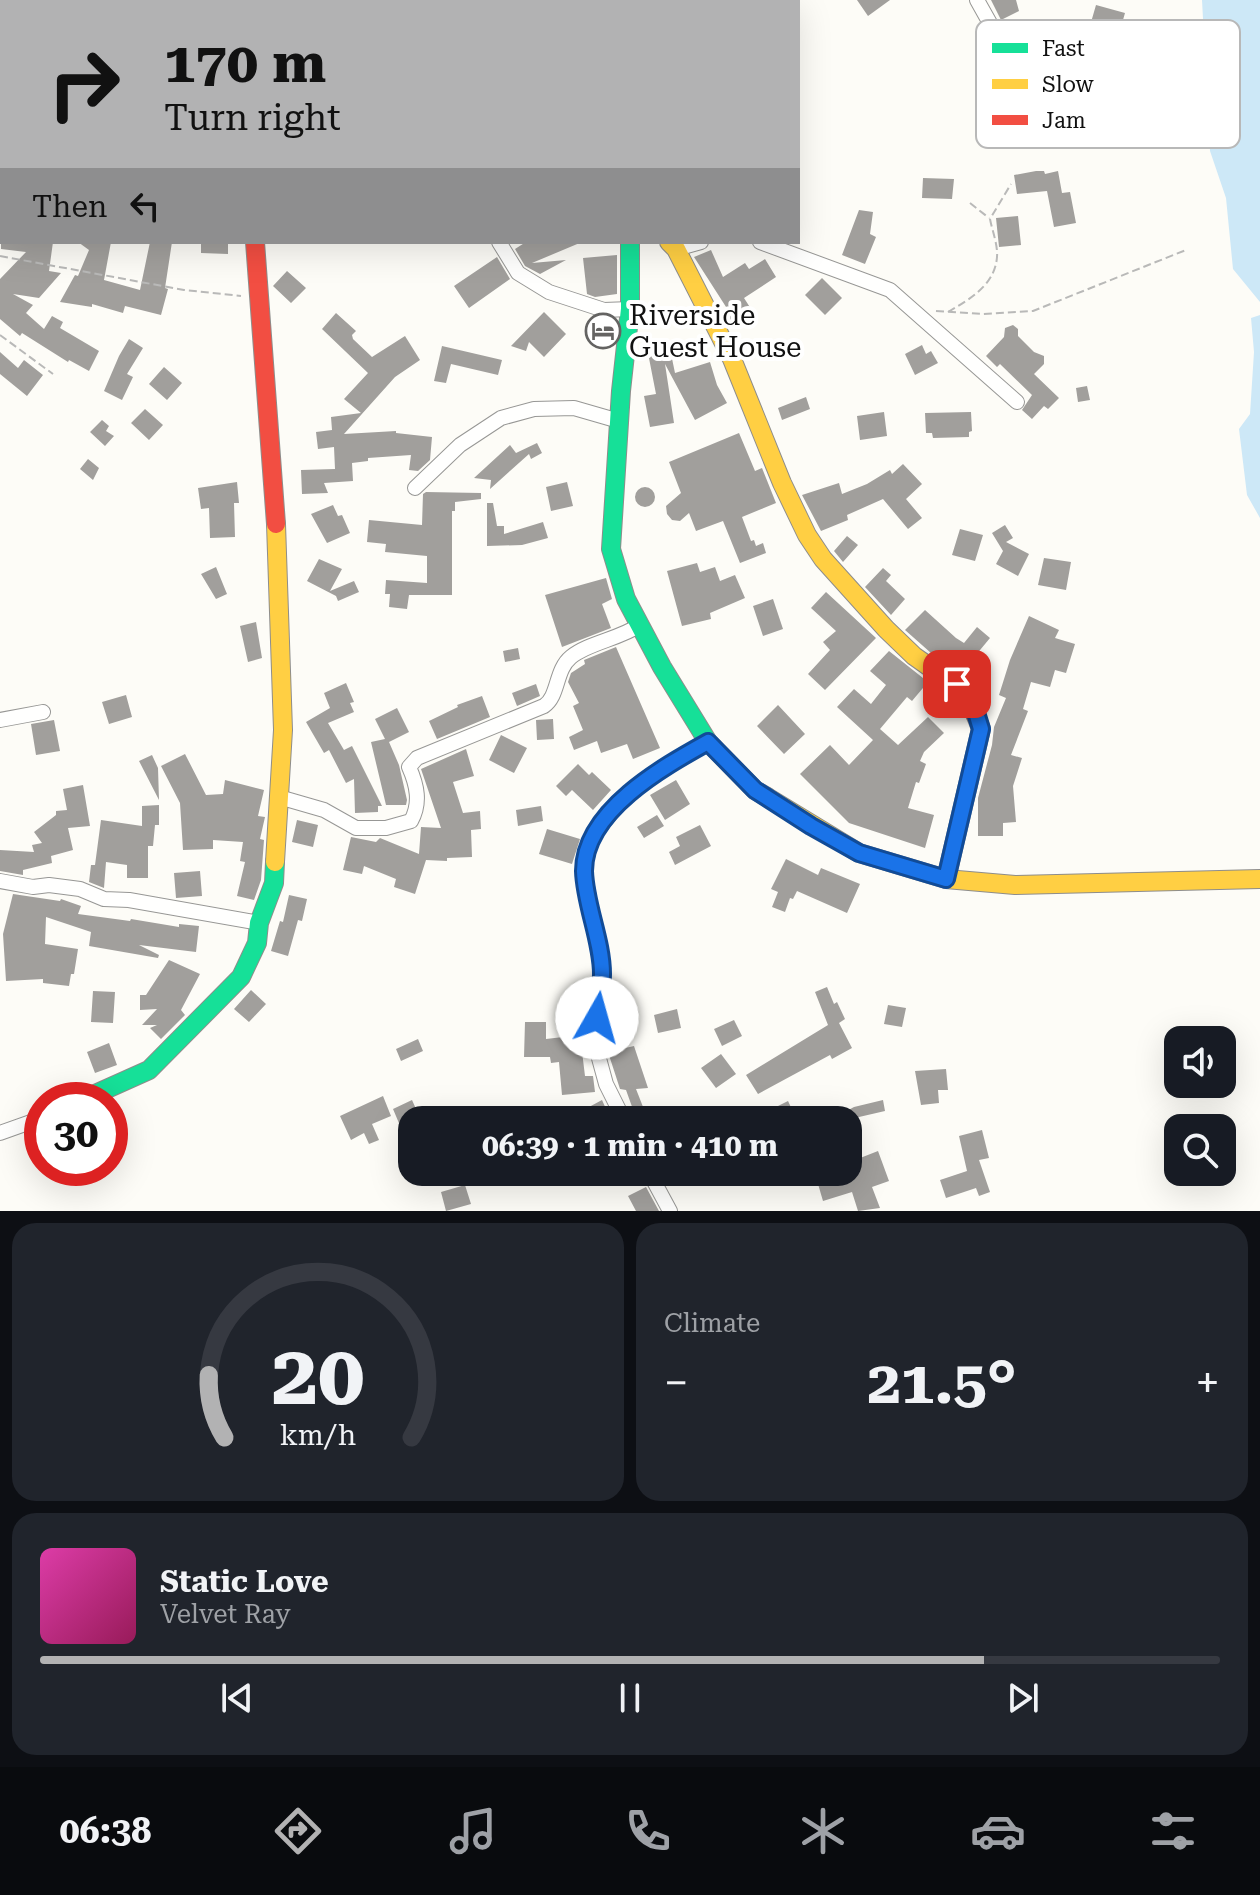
<!DOCTYPE html>
<html lang="en">
<head>
<meta charset="utf-8">
<style>
	body { margin:0; font-family:"Roboto Serif",serif; background:#20242c; color:#f1f3f6; height:100vh; display:flex; flex-direction:column; font-size:30px; white-space:nowrap }
	* { box-sizing:border-box; margin:0 }
	p { font-size:26px; color:#9ea1a6 }
	.icon { flex:none; width:44px; height:44px; fill:none; stroke:currentColor; stroke-width:2; stroke-linecap:round; stroke-linejoin:round }
	.map { position:relative; height:1211px; overflow:hidden }
	.panel { display:flex; flex-direction:column; gap:12px; padding:12px; background:#0d0f14; flex:1 }
	.panel>* { flex:none }
	.guide { position:absolute; left:0px; top:0px; width:800px; height:244px; box-shadow:0 8px 32px #0002; background:#b2b2b3; color:#111; overflow:hidden }
	.tools { position:absolute; left:1164px; top:1026px; display:grid; gap:16px }
	.tools a { display:grid; place-items:center; width:72px; height:72px; border-radius:16px; background:#171b24; box-shadow:0 8px 32px #0002; font-size:40px }
	.speed { position:absolute; left:24px; top:1082px; display:flex; gap:16px; font-size:40px; font-weight:700; text-align:center }
	.speed>* { display:grid; place-content:center; width:104px; height:104px; border-radius:50%; background:#171b24; box-shadow:0 8px 32px #0002; line-height:1 }
	.speed .limit { border:12px solid #d22; background:#fff; color:#111 }
	.pin { position:absolute; display:grid; place-items:center; width:68px; height:68px; color:#fff; margin:-34px; border-radius:16px; box-shadow:0 4px 12px #0006 }
	.me { position:absolute; width:88px; margin:-44px; rotate:7deg; stroke-linejoin:round; filter:drop-shadow(0 0 6px #0008) }
	.turn { display:flex; align-items:center; gap:28px; height:168px; padding:0 32px; font-size:36px }
	.turn .icon { width:104px; height:104px; stroke-width:2.5 }
	.turn b { display:block; font-size:56px; line-height:68px }
	.then { display:flex; align-items:center; height:76px; padding:0 32px; background:#0003; gap:16px; font-size:30px }
	.big { font-size:60px; font-weight:700; line-height:1.1 }
	.panel .card { flex:1; display:flex; flex-direction:column; justify-content:center; gap:12px; min-width:0; padding:0 28px; border-radius:24px; background:#20242c }
	.panel .dial { align-items:center; gap:0 }
	.dial svg { height:208px; overflow:visible; fill:none; stroke:#363941; stroke-width:7; stroke-linecap:round; text-anchor:middle }
	.dial text { fill:#f1f3f6; stroke:none }
	.song { display:flex; align-items:center; gap:24px }
	.cover { width:96px; height:96px; border-radius:12px; background:linear-gradient(135deg,hsl(320 70% 55%),hsl(330 70% 35%)) }
	.played { height:8px; border-radius:4px; background:linear-gradient(90deg,#b2b2b3 80%,#363941 80%) }
	.keys { display:flex; justify-content:space-around; direction:ltr }
	.heat { display:flex; justify-content:space-between; align-items:center; font-size:44px; direction:ltr }
	.panel .tiles { flex:1; display:grid; gap:12px; grid-template-columns:1fr 1fr }
	.card:last-child { grid-column:span 2 }
	.trip { position:absolute; left:398px; top:1106px; width:464px; height:80px; border-radius:24px; background:#171b24; box-shadow:0 8px 32px #0002; font-weight:700; line-height:80px; text-align:center }
	.tab-bar { display:flex; height:128px; justify-content:space-around; align-items:center; background:#090b0e; color:#9ea1a6 }
	.tab-bar .icon { width:56px; height:56px }
	.tab-bar .active { color:#b2b2b3 }
	.tab-bar b { font-size:36px; color:#f1f3f6 }
	.map>svg:first-child { display:block }
	.water { fill:#cde8f7 }
	.building { fill:#a19f9c }
	.lines { fill:none; stroke-linecap:round; stroke-linejoin:round }
	.street-casing { stroke:#979795; stroke-width:16 }
	.fast-casing { stroke:#8e8d8b; stroke-width:20 }
	.slow-casing { stroke:#8e8d8b; stroke-width:20 }
	.jam-casing { stroke:#8e8d8b; stroke-width:20 }
	.path { stroke:#b9b9b8; stroke-width:2; stroke-dasharray:8 4; stroke-linecap:butt }
	.street { stroke:#fffffe; stroke-width:14 }
	.fast { stroke:#16e098; stroke-width:18 }
	.slow { stroke:#ffcf43; stroke-width:18 }
	.jam { stroke:#f24e42; stroke-width:18 }
	.route-casing { stroke:#114b97; stroke-width:20 }
	.route { stroke:#1a73e8; stroke-width:14 }
	.labels { text-anchor:middle; dominant-baseline:central; stroke-width:8; stroke-linejoin:round; paint-order:stroke }
	.poi-label { font-size:28px; fill:#111; stroke:#fff; text-anchor:start }
	.key { fill:#fff; stroke:#b8b8b8; stroke-width:2 }
	.key-label { font-size:22px; fill:#111 }
</style>
</head>
<body>
<div class="map">
<svg width="1260" height="1211" viewBox="0 0 1260 1211">
	<rect width="100%" height="100%" fill="#fdfcf7"/>
	<!-- water -->
	<path class="water" d="M1202,0H1260V302L1233,269L1226,198L1210,151Z
		M1260,315V518L1247,495L1239,429L1250,414L1254,352L1251,318Z"/>
	<!-- building -->
	<path class="building" d="M857,0H890L868,16Z
		M991,0H1016L1019,11L1001,20Z
		M1096,5L1125,13L1112,58L1083,50Z
		M1036,171H1044L1045,174L1058,171L1062,193L1070,192L1076,223L1054,227L1047,191L1017,194L1014,175Z
		M923,178L954,179L952,199L922,198Z
		M859,210L873,212L870,234L876,237L865,264L842,255Z
		M1018,216L1021,245L999,247L996,218Z
		M1,242H53L49,271L61,273L39,298L13,294L33,305L26,313L44,329L52,316L63,322L60,328L99,351L89,371L69,360L68,362L22,333L20,336L0,319V279L26,252L1,249Z
		M78,242H111L104,280L140,290L150,242H172L165,288L168,289L161,315L125,306L123,313L92,304V307L60,302L75,275L78,276L89,250Z
		M201,242H228V254L201,253Z
		M526,242H582L532,263L566,260L540,274L525,266L515,249Z
		M711,250L723,277L745,263L749,269L765,259L776,277L744,298L753,312L733,327L723,313L728,310L694,257Z
		M617,255V294L595,297L587,294L583,258Z
		M497,257L510,279L469,308L454,286Z
		M287,271L306,288L291,303L273,286Z
		M822,278L842,298L825,315L805,295Z
		M544,312L566,334L544,357L529,342L526,351L511,346Z
		M336,313L356,331L352,335L353,339L372,357L405,336L420,360L395,377L344,434L396,431V433L432,437L430,460L418,471L409,470L411,455L368,458V461L352,463L353,481L324,483L328,493L302,494L301,470L335,469L334,447L318,449L316,432L332,430L331,417L361,413L344,399L368,373L322,329Z
		M595,322L614,324L613,342L593,340Z
		M1013,325L1018,329V336L1034,352L1044,356V364L1034,374L1059,398L1048,409L1044,406L1032,419L1022,410L1032,395L1000,364L997,367L986,356L1004,337L1005,328Z
		M129,339L143,348L127,374L133,377L122,400L104,391L119,356Z
		M669,344L675,373L710,362L717,385L727,403L695,420L665,364L674,423L650,427L644,396L656,394L647,348Z
		M922,345L926,354L931,351L938,363L915,375L905,354Z
		M442,346L502,360L498,375L451,364L446,383L434,381Z
		M0,352L18,368L24,360L43,375L27,396L0,374Z
		M164,367L182,383L167,400L149,384Z
		M1087,386L1090,400L1078,402L1076,388Z
		M806,397L810,409L782,420L778,408Z
		M145,409L163,425L149,440L131,423Z
		M884,412L887,436L860,440L857,416Z
		M971,412L972,431L969,432V437L933,438L932,433H926L925,413Z
		M102,420L109,426L106,431L114,436L105,446L90,432Z
		M739,433L755,471L762,468L776,503L742,517L751,541L754,540L756,546L763,543L766,553L740,563L723,521L696,531L689,513L680,521L672,520L667,514L666,506L681,493L669,462Z
		M537,443L542,453L531,459L529,454L490,489L491,480L474,478L510,445L516,453Z
		M88,459L99,468L93,480L80,469Z
		M903,464L922,484L906,499L922,518L908,529L883,499L847,515L848,520L821,531L802,495L839,483L842,494L867,484L890,470L892,474Z
		M237,482L239,503H234L235,537L210,538L209,508L201,509L198,488Z
		M567,482L573,506L551,511L546,487Z
		M635 497a10 10 0 1 1 20 0a10 10 0 1 1-20 0Z
		M426,492L481,493V499L455,502V511H452V595H409L407,609L389,607L390,594H385L386,580L427,583V556L385,552L386,544L367,542L369,520L422,525L423,494Z
		M487,503H493L497,526H504V534L543,522L548,538L522,545L487,546Z
		M333,505L338,516L342,515L350,533L327,543L311,514Z
		M1005,525L1013,538L1006,542L1029,554L1018,576L996,564L1003,551L992,533Z
		M960,529L983,535L975,561L952,555Z
		M847,536L858,545L843,562L834,551Z
		M1044,558L1071,562L1066,590L1038,585Z
		M319,559L342,569L330,591L354,581L359,592L338,601L336,596L307,581Z
		M697,563L700,572L715,567L720,581L735,575L745,598L710,613L711,619L682,626L667,571Z
		M216,567L227,594L216,599L201,574Z
		M883,568L891,575L886,581L905,599L891,615L865,587Z
		M606,578L612,599L602,604L611,628L562,647L545,595Z
		M826,592L876,638L825,690L808,674L830,650L823,642L836,631L811,608Z
		M773,599L783,629L763,636L753,606Z
		M925,610L956,638L964,643L977,627L990,638L961,673L931,653L905,630Z
		M1029,616L1059,630L1055,638L1075,644L1066,673L1055,670L1050,687L1031,682L1023,709L1028,711L1011,755L1022,758L1013,786L1016,822L1003,823V836H978V798L992,745L994,727L1006,698L999,695L1010,660Z
		M256,622L262,658L248,662L240,626Z
		M616,647L660,748L633,759L627,744L601,753L597,741L574,750L569,737L583,730L573,706L579,703L568,682L571,673L585,664L584,660Z
		M518,648L520,659L505,662L503,651Z
		M889,651L928,682L912,701L907,697L880,729L898,745L928,717L944,733L924,752L920,761L926,764L919,783L916,782L908,808L934,815L925,848L849,823L800,774L830,745L849,765L873,740L837,707L854,689L871,704L886,685L870,671Z
		M346,683L354,702L350,703L354,712L328,723L344,750L352,746L382,806H378V812L355,813L354,779L346,783L329,750L324,753L306,722L330,708L324,693Z
		M536,684L540,696L517,706L512,693Z
		M126,695L132,717L109,724L102,702Z
		M482,696L490,717L437,739L429,721L458,707L457,705Z
		M778,705L805,734L784,754L757,726Z
		M397,708L409,732L389,742L399,765L407,800L406,805H386L371,742L385,739L375,719Z
		M553,719L554,739L537,740L536,720Z
		M54,720L60,751L36,755L31,724Z
		M501,735L527,748L514,773L489,760Z
		M466,749L474,776L453,782L463,813L480,811L481,829L471,830L472,857L447,858V861L426,860L415,894L394,887L396,879L364,866L362,874L343,870L351,837L376,842L380,838L419,854L421,827L441,828L421,769Z
		M185,754L206,795L223,794L225,780L264,790L258,816L265,817L260,839L264,840L261,880L254,900L237,896L245,862L240,861L243,842L213,840V849L183,850L180,803L161,766Z
		M152,755L158,768L159,800L139,761Z
		M578,764L589,775L592,772L611,790L593,810L572,790L566,796L556,786Z
		M676,780L690,804L665,820L650,795Z
		M83,785L90,826L68,828L73,850L51,856L52,863L23,870V875L0,871V850L34,852L32,845L42,843L34,832L56,815V811L67,810L63,789Z
		M159,805V825H155L153,846H148V878H127V865L106,862L104,888L89,882L91,865H95L101,820L142,826V806Z
		M541,806L543,821L518,826L516,810Z
		M657,815L664,826L644,838L637,827Z
		M297,820L318,825L313,847L292,842Z
		M700,825L711,846L675,865L669,852L680,846L676,837Z
		M547,829L580,839L572,864L539,854Z
		M786,859L818,875L821,868L860,884L847,913L797,891L793,899L790,898L785,912L772,907L778,892L771,889Z
		M200,871L202,896L176,898L174,873Z
		M13,894L60,901L61,899L81,906L78,914L130,921L131,919L179,927V924L199,926L196,952L139,945L159,955L158,958L89,946L91,932L46,917L45,944L78,949L74,974H71L69,986L43,983V979L6,981L3,934Z
		M289,895L307,899L302,921L298,920L288,956L271,951L280,921L283,922Z
		M169,960L200,974L181,1010L185,1015L161,1039L150,1028L157,1025H142L157,1009L140,1010V995H146Z
		M827,987L834,1004L837,1002L845,1019L839,1023L852,1048L832,1059L830,1055L758,1094L746,1075L828,1025L815,992Z
		M251,990L266,1004L249,1022L234,1009Z
		M93,991L115,992L113,1023L91,1022Z
		M579,996L580,1012L562,1013L561,997Z
		M888,1005L906,1008L902,1027L884,1024Z
		M677,1009L681,1028L658,1033L654,1015Z
		M734,1020L742,1036L722,1046L714,1029Z
		M525,1022H546V1039L580,1035L585,1076H593L595,1092L562,1095L559,1062L551,1063L550,1057H524Z
		M418,1039L423,1051L401,1061L396,1049Z
		M109,1043L117,1065L95,1073L87,1052Z
		M634,1046L648,1088L636,1089L645,1112L659,1107L664,1120H634L635,1115L626,1090L620,1089L608,1052Z
		M721,1054L736,1074L716,1088L701,1068Z
		M946,1069L948,1090H938L939,1103L921,1105L915,1071Z
		M383,1096L391,1116L372,1124L379,1140L369,1144L364,1133L351,1140L340,1116Z
		M412,1100L421,1120H412V1154L393,1109Z
		M602,1100L611,1120H563L589,1107Z
		M883,1100L885,1111L846,1120H830L854,1107Z
		M788,1101L797,1120H772L768,1111Z
		M982,1130L989,1158L979,1160L990,1192L979,1196L976,1188L946,1198L940,1180L967,1171L959,1136Z
		M878,1151L889,1181L872,1187L880,1208L858,1211L852,1192L823,1201L818,1184L849,1175L848,1171L853,1170L850,1162Z
		M465,1185L471,1204L446,1211L441,1192Z
		M646,1187L659,1211H636L628,1196Z"/>
	<g class="lines">
		<!-- street casing -->
		<g class="street-casing">
			<path id="street" d="M87,0L88,2
				M239,0V2
				M381,0V2
				M977,0L991,25L989,42
				M122,2L138,0
				M0,21H2
				M0,119H2
				M499,242L518,273L549,292L604,310L630,309
				M760,242L890,290L1017,402
				M676,249L701,242
				M415,488L460,445L501,418L534,409L574,408L619,421
				M0,720L43,712
				M279,797L324,810L356,828H386L411,821C421,803 417,785 409,767L417,758L544,706C559,696 555,670 571,657C588,643 619,639 640,625
				M0,881L33,887L49,885L80,889L104,899L129,900L259,923
				M624,1120L606,1084L594,1040L602,973L584,869L592,837L621,801L663,767L708,742
				M0,1133L42,1118
				M649,1172L670,1211"/>
		</g>
		<!-- fast casing -->
		<g class="fast-casing">
			<path id="fast" d="M630,242V309L621,391L611,549L626,599L662,667L708,742L755,790L767,797
				M82,1100L149,1070L241,977L257,943L259,923L274,883L275,862"/>
		</g>
		<!-- slow casing -->
		<g class="slow-casing">
			<path id="slow" d="M594,0V2
				M669,242L676,249L732,359L782,483L807,535L823,559L886,629L914,656L938,673
				M767,797L859,853L946,879L1015,885L1260,879
				M275,862L283,730L276,524"/>
		</g>
		<!-- jam casing -->
		<g class="jam-casing">
			<path id="jam" d="M255,242L276,524
				M938,673C962,688 972,703 981,729L946,879"/>
		</g>
		<!-- path -->
		<path class="path" d="M970,203L989,218
			M0,256L184,290L241,296
			M936,311L982,314L1033,311L1186,250
			M948,312C970,299 995,285 997,257C998,245 992,230 990,219L1011,184
			M0,335L53,374"/>
		<!-- street -->
		<use href="#street" class="street"/>
		<!-- fast -->
		<use href="#fast" class="fast"/>
		<!-- slow -->
		<use href="#slow" class="slow"/>
		<!-- jam -->
		<use href="#jam" class="jam"/>
	</g>
	<g class="lines">
		<!-- route casing -->
		<g class="route-casing">
			<path id="route" d="M597,1018C599,1004 602,989 602,974C602,940 585,905 584,871C584,811 663,767 708,742L755,790L811,826L859,853L946,879L981,729L974,706L957,684"/>
		</g>
		<!-- route -->
		<use href="#route" class="route"/>
	</g>
	<!-- icons -->
	<defs>
		<g id="hotel-ring" transform="scale(1.8)"><circle r="9.5" fill="#fff" stroke="#646362" stroke-width="1.5"/><path d="M-6-4.5h1.5V1H6V5H4.5V3h-9V5H-6ZM-4 0a1.8 1.8 0 1 1 3.6 0ZM.5 0V-2.5h3Q6-2.5 6 0Z" fill="#646362"/></g>
	</defs>
	<g fill-rule="evenodd">
		<use href="#hotel-ring" x="603" y="331"/>
	</g>
	<g class="labels">
		<!-- poi labels -->
		<g class="poi-label">
			<text x="629" y="315">Riverside<tspan x="629" dy="32">Guest House</tspan></text>
		</g>
	</g>
	<!-- legend -->
	<rect x="976" y="20" width="264" height="128" rx="12" class="key"/>
	<rect x="992" y="43" width="36" height="10" fill="#16e098"/>
	<rect x="992" y="79" width="36" height="10" fill="#ffcf43"/>
	<rect x="992" y="115" width="36" height="10" fill="#f24e42"/>
	<g class="key-label">
		<text x="1042" y="56">Fast</text>
		<text x="1042" y="92">Slow</text>
		<text x="1042" y="128">Jam</text>
	</g>
</svg>
<div class="tools">
<a><svg class="icon" aria-label="sound" viewBox="0 0 24 24"><path d="M4 9h4l5-4v14l-5-4H4zM17 9q2 3 0 6"/></svg></a>
<a><svg class="icon" aria-label="search" viewBox="0 0 24 24"><circle cx="10" cy="10" r="6"/><path d="M15 15l6 6"/></svg></a>
</div>
<div class="speed"><div class="limit">30</div></div>
<div class="pin" style="left:957px;top:684px;background:#d93025"><svg class="icon" aria-label="arrive" viewBox="0 0 24 24"><path d="M6 21V4h12l-3 4 3 4H6"/></svg></div>
<svg class="me" style="left:597px;top:1018px" viewBox="-20 -20 40 40"><circle r="19" fill="#fff"/><path d="M0-13L10 11 0 6-10 11z" fill="#1a73e8"/></svg>
<div class="trip">06:39 · 1 min · 410 m</div>
<div class="guide">
<div class="turn"><svg class="icon" aria-label="right" viewBox="0 0 24 24"><path d="M7 20v-9h11M14 6l5 5-5 5"/></svg><div><b>170 m</b>Turn right</div></div>
<div class="then">Then<svg class="icon" aria-label="left" viewBox="0 0 24 24"><path d="M17 20v-9H6M10 6l-5 5 5 5"/></svg></div>
</div>
</div>
<section class="panel">
<div class="tiles">
<div class="card dial"><svg viewBox="0 0 100 80">
<path d="M14 69A42 42 0 1 1 86 69"/>
<path d="M14 69A42 42 0 0 1 8 45" stroke="#b2b2b3"/>
<text x="50" y="56" font-size="32" font-weight="700">20</text>
<text x="50" y="72" font-size="11">km/h</text>
</svg></div>
<div class="card"><p>Climate</p>
<div class="heat"><a>−</a><b class="big">21.5°</b><a>+</a></div>
</div>
<div class="card">
<div class="song"><i class="cover"></i><div><b>Static Love</b><p>Velvet Ray</p></div></div>
<div class="played"></div>
<div class="keys"><svg class="icon" aria-label="previous" viewBox="0 0 24 24"><path d="M18 5L8 12l10 7zM5 5v14"/></svg><svg class="icon" aria-label="pause" viewBox="0 0 24 24"><path d="M8 5v14M16 5v14"/></svg><svg class="icon" aria-label="next" viewBox="0 0 24 24"><path d="M6 5l10 7-10 7zM19 5v14"/></svg></div>
</div>
</div>
</section>
<nav class="tab-bar">
<b>06:38</b>
<svg class="icon active" aria-label="directions" viewBox="0 0 24 24"><path d="M12 3l9 9-9 9-9-9zM9 14v-3h6M13 9l2 2-2 2"/></svg>
<svg class="icon" aria-label="music" viewBox="0 0 24 24"><path d="M9 18V5l10-2v13"/><circle cx="6" cy="18" r="3"/><circle cx="16" cy="16" r="3"/></svg>
<svg class="icon" aria-label="phone" viewBox="0 0 24 24"><path d="M5 4h4l2 5-3 2q2 4 5 5l2-3 5 2v4C11 20 4 13 5 4z"/></svg>
<svg class="icon" aria-label="climate" viewBox="0 0 24 24"><path d="M12 3v18M4 7l16 10M4 17L20 7"/></svg>
<svg class="icon" aria-label="car" viewBox="0 0 24 24"><path d="M5 17H2v-5l4-1 3-4h7l3 4 3 1v5h-3M9 17h6M6 11h13"/><circle cx="7" cy="17" r="2"/><circle cx="17" cy="17" r="2"/></svg>
<svg class="icon" aria-label="filters" viewBox="0 0 24 24"><path d="M4 7h16M4 17h16"/><circle cx="9" cy="7" r="2"/><circle cx="15" cy="17" r="2"/></svg>
</nav>
</body>
</html>
